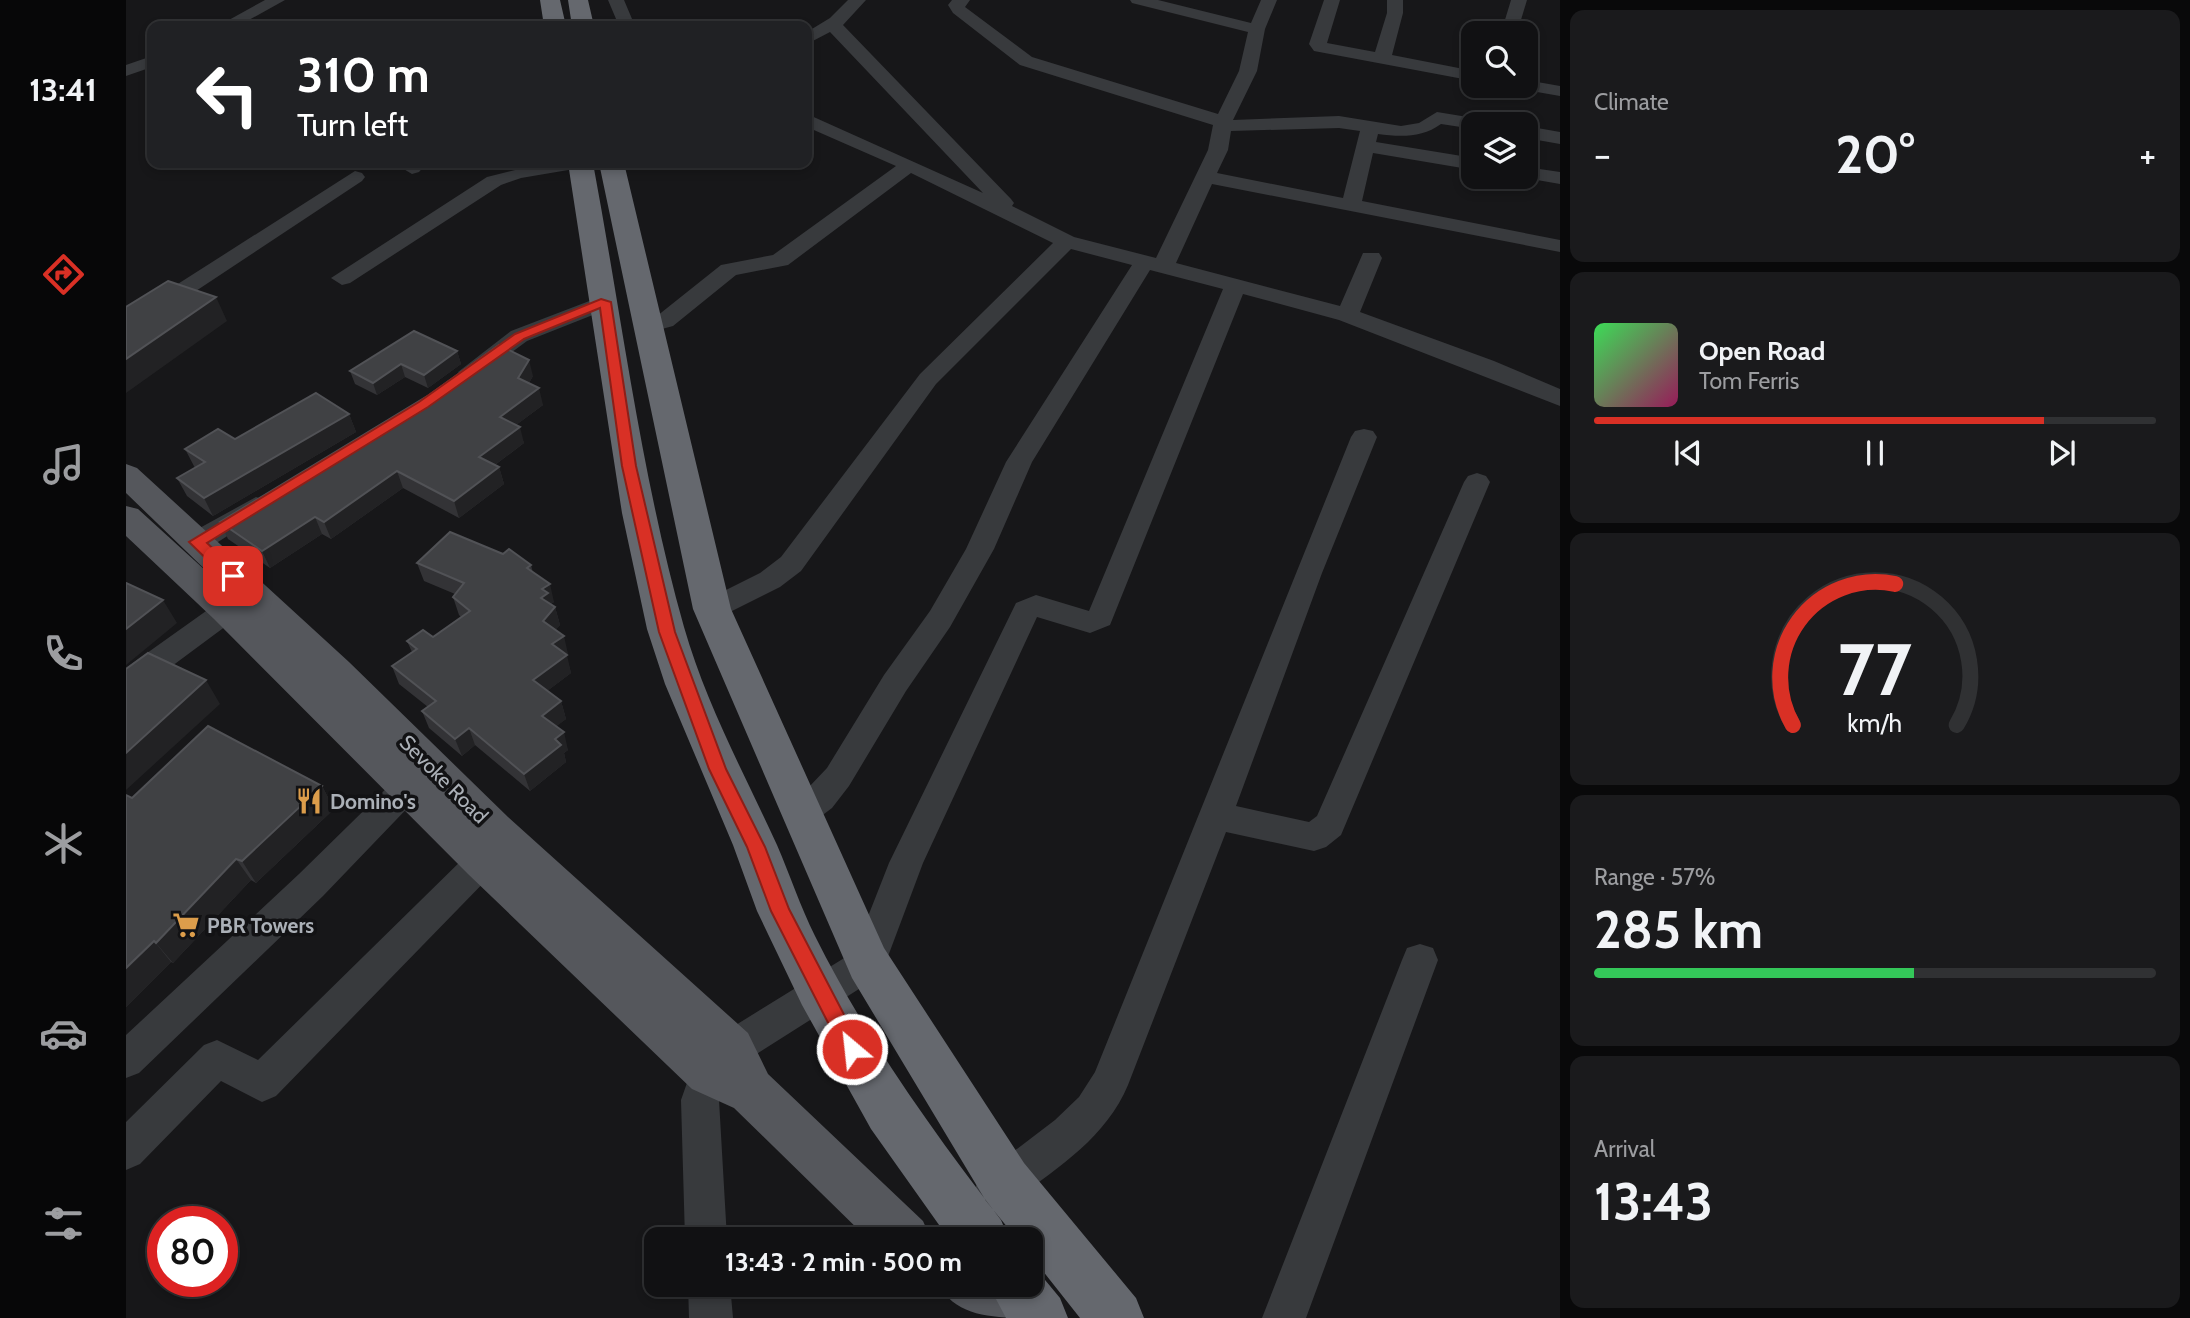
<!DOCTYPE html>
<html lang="en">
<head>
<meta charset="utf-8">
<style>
	body { margin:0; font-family:Cabin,sans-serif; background:#1a1a1c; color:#f1f3f6; height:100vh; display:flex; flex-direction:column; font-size:26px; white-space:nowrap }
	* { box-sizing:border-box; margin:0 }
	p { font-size:23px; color:#9c9da0 }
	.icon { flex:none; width:38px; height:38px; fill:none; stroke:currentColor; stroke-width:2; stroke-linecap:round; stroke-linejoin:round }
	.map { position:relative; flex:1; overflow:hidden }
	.side { display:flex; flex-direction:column; gap:10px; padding:10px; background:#09090a; width:630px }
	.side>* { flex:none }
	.top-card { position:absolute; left:21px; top:21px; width:665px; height:147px; border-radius:14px; box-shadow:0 4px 10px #0003,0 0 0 2px #303133; background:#202124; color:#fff; overflow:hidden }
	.buttons { position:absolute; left:1335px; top:21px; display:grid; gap:14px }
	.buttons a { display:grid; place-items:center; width:77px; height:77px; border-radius:14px; background:#111113; box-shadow:0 4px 10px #0003,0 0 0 2px #303133; font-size:35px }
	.speed { position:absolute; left:21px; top:1206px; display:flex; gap:14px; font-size:35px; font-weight:700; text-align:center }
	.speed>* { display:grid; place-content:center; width:91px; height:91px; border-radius:50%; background:#111113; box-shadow:0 4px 10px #0003,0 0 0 2px #303133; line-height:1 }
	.speed .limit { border:10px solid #d22; background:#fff; color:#111 }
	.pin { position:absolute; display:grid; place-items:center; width:60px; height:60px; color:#fff; margin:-30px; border-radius:14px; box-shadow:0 4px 10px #0006 }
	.me { position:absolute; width:77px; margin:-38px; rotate:332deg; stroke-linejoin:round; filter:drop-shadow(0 0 5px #0008) }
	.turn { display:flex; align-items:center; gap:24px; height:147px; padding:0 35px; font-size:32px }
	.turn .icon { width:91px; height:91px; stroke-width:2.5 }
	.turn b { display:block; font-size:49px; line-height:60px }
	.big { font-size:52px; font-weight:700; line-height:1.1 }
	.side .widget { flex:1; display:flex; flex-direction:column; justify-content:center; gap:10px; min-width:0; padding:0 24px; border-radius:14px; background:#1a1a1c }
	.side .dial { align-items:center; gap:0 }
	.dial svg { height:182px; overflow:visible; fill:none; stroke:#303133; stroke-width:7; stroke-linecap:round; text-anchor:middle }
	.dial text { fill:#f1f3f6; stroke:none }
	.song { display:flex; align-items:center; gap:21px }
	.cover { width:84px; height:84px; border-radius:10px; background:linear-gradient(135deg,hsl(130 70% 55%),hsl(330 70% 35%)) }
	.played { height:7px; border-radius:4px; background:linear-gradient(90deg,#d93025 80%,#303133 80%) }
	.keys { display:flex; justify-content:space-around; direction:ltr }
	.heat { display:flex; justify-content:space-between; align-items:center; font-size:38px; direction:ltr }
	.charge { height:10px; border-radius:5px; background:linear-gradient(90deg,#34c759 57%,#303133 0) }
	.trip { position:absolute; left:518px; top:1227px; width:399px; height:70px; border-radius:14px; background:#111113; box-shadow:0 4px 10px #0003,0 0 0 2px #303133; font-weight:700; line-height:70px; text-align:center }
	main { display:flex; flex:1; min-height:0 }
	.dock { display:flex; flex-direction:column; width:126px; justify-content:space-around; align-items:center; background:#070708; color:#9c9da0 }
	.dock .icon { width:49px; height:49px }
	.dock .current { color:#d93025 }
	.dock b { font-size:32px; color:#f1f3f6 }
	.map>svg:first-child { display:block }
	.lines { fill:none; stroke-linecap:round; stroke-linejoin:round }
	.minor { fill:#383a3d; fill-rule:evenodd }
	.major { fill:#55575c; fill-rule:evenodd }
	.highway { fill:#65686e; fill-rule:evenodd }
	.wall { fill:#333336 }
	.shaded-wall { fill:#222224 }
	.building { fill:#404144; stroke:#515256; stroke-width:2 }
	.route { fill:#d93025; stroke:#8d1f18; stroke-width:2 }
	.labels { text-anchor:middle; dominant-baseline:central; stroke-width:7; stroke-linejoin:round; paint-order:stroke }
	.street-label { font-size:21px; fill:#abb0b7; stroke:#121214 }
	.poi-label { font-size:21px; font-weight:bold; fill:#abb0b7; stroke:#121214; text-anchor:start }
</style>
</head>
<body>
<main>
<nav class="dock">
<b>13:41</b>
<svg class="icon current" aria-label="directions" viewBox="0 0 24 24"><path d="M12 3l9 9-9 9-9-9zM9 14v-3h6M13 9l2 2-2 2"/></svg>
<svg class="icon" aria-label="music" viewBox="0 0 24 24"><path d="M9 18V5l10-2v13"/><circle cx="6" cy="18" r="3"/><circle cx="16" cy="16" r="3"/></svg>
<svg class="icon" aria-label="phone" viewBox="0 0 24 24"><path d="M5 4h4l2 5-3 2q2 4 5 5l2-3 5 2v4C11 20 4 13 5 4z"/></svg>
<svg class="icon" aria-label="climate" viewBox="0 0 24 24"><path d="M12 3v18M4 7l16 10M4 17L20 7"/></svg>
<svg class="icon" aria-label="car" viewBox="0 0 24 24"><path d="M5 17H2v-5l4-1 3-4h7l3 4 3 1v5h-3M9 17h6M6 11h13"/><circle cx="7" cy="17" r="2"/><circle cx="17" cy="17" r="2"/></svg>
<svg class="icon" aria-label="filters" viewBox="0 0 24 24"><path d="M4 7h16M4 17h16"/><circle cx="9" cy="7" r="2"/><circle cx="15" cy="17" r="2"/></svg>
</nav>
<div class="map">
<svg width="1434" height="1318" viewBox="0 0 1434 1318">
	<rect width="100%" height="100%" fill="#171719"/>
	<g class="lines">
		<!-- minor -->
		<path class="minor" d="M139,0H159L112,26H92Z
			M482,0H498L509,26H493Z
			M722,0H740L717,25L885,199L888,203L886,206L948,237L1030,258L1082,150L1087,125L894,65L827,13L822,5L826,0H844L839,7L906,57L1092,114L1113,71L1122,32L1006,3L1004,0H1032L1125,23L1135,0H1151L1139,29L1131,71L1107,120L1213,116L1275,126L1293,123L1311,112L1360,120L1362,124H1348V129L1315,124C1296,138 1274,137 1252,134L1250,142L1348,158V170L1247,153L1236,201L1434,240V252L1086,184L1050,263L1214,306L1237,253H1253L1256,258L1234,312L1368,361L1434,389V406L1213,320L1117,294L984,625L964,633L911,617L797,863L755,975L618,1062L599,1084L593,1100L601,1239H559L555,1100L569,1060L592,1036L728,952L763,863L890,603L910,595L963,611L1097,289L1024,270L906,462L868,549L824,627L780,691L723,786L706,808L686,823L674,827L662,823L658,813L662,803L682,788L701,768L758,675L804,611L840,549L880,462L1006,265L945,249L810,384L675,571L654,587L596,616L586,619L576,616L572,609L576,602L634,573L655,557L794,374L927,243L785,173L662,265L610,275L547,326L521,333L513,331L510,326L513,321L531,316L595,265L647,255L770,166L681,127V114L857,193L704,32L681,44V32L704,18ZM1213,128L1234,131L1217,198L1091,173L1102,150L1105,131Z
			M1198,0H1214L1201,43L1249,52L1261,13V0H1277V13L1266,55L1348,71V81L1188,51L1183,44Z
			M1385,0H1401L1391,33H1375Z
			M26,56V67L0,76V65Z
			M1400,80L1434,86V96L1394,89L1392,86H1400Z
			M1400,126L1434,132V144L1400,138Z
			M280,163H301L293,172L286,174L276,168Z
			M418,163H463L460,167L395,178L375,185L224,283L216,285L205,278L361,177Z
			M1400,167L1434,172V184L1393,177H1400Z
			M229,171L236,173L239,177L236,181L8,332L0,334V317Z
			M479,295L490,302L487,307L401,341L352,377H336L332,372L385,331Z
			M1238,429L1247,431L1251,437L1196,573L1110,806L1183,822L1191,816L1338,482L1342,476L1351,473L1360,476L1364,482L1215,835L1200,847L1188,851L1100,832L1002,1085C979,1140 928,1170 882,1205L868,1211L854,1205L848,1191L854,1177L929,1120L953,1097L969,1072L1225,437L1229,431Z
			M130,497L139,500L143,506L139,512L81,549L71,551L61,549L57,542L61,535Z
			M121,586L131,589L135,596L131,603L11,692L0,696V668L111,589Z
			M282,774L293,778L298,787L293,796L197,896L13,1073L0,1078V1035L173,874L271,778Z
			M357,846L369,851L374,861L369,871L150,1096L136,1102L95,1081L14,1164L0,1170V1122L78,1045L91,1040L132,1060L345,851Z
			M1294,944L1307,948L1312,960L1180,1318H1136L1276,960L1281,948Z
			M562,1284H604L607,1318H563Z"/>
		<!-- major -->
		<path class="major" d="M0,464L11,468L223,662L382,817L622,1033L642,1074L797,1221L805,1239H742L608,1108L566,1089L342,874L88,619L0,536V506L12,509L91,581L0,493Z
			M812,1284C855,1284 892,1271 911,1318C868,1318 831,1318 812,1284Z"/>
		<!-- highway -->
		<path class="highway" d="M414,0H434L440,26H418Z
			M442,0H462L468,26H446Z
			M442,163H467C496,318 515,475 558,627C580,704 618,773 651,845C664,875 674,906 689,936C740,1038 805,1129 875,1220L883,1239H823L745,1129L676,1005L631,911L607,845L539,684L521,629L496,513Z
			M473,163H498L605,609L758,948L898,1163L1010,1298L1018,1318H954L905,1256V1239H891L860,1201L726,978L567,609Z
			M905,1263L934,1298L942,1318H880L862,1284H905Z"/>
	</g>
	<!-- wall -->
	<path class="wall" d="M331,351L335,364L302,388L279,377L251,395L229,384L224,371Z
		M407,376L403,383L417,405L390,425L398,443L369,465L373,467L378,484L333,518L277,488L205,539L196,534L144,568L102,539L94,522Z
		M223,414L230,432L87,516L61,496L51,478L69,468L59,449L109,439Z
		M291,563L405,565L407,573L428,602L425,604L429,607L434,625L429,630L442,654L440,655L445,673L421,691L435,701L440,719L430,726L442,750L438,753L440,762L404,791L349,745L336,756L303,728L296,711L302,707L273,684L266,666L286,652L281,641L307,637L335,617L333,615L327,597L329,594L298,581Z
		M196,786L208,809L130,883L125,880L47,963L45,962L0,1007V795L6,798Z"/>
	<!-- shaded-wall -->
	<path class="shaded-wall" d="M90,297L101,321L0,393V359Z
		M331,351L335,364L302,388L298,375Z
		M403,360L407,376L396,395L392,378Z
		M275,364L279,377L251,395L247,383Z
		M413,388L417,405L378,434L374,417Z
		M223,414L230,432L87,516L78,498Z
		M394,427L398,443L358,473L353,457Z
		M373,467L378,484L333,518L328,501Z
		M271,471L277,488L205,539L198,522Z
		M189,517L196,534L144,568L136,551Z
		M424,584L428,602L425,604L429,607L434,625L422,639L417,621L415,598L416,589Z
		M37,600L51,623L0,665V629Z
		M438,636L442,654L431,662L426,644Z
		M441,655L445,673L412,698L407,680Z
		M80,680L94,704L0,790V753Z
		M435,701L440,719L422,733L416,716Z
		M343,728L349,745L336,756L329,739Z
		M438,732L442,750L438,753L440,762L404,791L398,774L429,739Z
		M196,786L208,809L130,883L116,861Z
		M110,859L125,880L47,963L30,943Z
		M28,941L45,962L0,1007V968Z"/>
	<!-- building -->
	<path class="building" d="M42,281L90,297L0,359V307Z
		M288,331L331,351L298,375L275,364L247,383L224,371Z
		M373,345L403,360L392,378L413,388L374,417L394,427L353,457L373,467L328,501L271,471L198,522L189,517L136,551L94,522L303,395Z
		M190,393L223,414L78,498L51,478L79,462L59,449L92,429L109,439Z
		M324,532L377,554L383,549L405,565L401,568L424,584L416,589L422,593L415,598L429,607L417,621L438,636L426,644L441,655L407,680L435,701L416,716L438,732L429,739L435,745L398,774L343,728L329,739L296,711L310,701L266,666L291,649L281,641L297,630L307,637L344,611L327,597L338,583L291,563Z
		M0,583L37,600L0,629Z
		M22,653L80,680L0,753V669Z
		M82,726L196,786L116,861L110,859L30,943L28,941L0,968V795L6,798Z"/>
	<!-- route -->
	<path class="route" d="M475,299L485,302L510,466L549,632L600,769L639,847L663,909L736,1049L733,1056L726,1059L719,1056L645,911L621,847L583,769L533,632L496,466L474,308L398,339L302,407L81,543L112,572V580H102L63,542L293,402L389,334Z"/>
	<!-- icons -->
	<defs>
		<g id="restaurant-bare" transform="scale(2.1)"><path d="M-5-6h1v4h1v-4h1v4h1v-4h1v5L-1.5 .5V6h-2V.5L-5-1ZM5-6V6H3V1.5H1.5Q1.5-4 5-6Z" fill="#dc9d4b" stroke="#121214" stroke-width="2.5" paint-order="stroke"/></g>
		<g id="supermarket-bare" transform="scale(2.1)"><path d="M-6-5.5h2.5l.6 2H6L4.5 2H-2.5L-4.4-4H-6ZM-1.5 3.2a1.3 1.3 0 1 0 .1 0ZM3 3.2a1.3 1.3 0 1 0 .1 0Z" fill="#dc9d4b" stroke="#121214" stroke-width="2.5" paint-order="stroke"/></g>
	</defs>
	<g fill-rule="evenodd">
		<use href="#restaurant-bare" x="183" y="801"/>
		<use href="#supermarket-bare" x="60" y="925"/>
	</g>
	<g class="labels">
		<!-- street labels -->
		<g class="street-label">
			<text transform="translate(318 779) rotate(45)">Sevoke Road</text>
		</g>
		<!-- poi labels -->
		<g class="poi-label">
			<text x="204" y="801">Domino's</text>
			<text x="81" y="925">PBR Towers</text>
		</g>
	</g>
</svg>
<div class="buttons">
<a><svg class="icon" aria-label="search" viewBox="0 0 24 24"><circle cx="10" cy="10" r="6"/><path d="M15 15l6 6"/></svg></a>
<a><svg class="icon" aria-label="layers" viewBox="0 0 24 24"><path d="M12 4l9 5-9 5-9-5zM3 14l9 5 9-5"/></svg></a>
</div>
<div class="speed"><div class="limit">80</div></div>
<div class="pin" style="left:107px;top:576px;background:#d93025"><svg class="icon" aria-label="arrive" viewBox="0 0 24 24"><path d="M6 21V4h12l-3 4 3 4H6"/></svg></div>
<svg class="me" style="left:726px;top:1049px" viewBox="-20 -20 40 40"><circle r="17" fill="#d93025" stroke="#fff" stroke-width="3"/><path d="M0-11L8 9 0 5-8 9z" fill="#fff"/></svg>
<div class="trip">13:43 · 2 min · 500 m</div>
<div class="top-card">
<div class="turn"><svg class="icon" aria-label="left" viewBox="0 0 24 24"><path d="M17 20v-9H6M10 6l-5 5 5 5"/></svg><div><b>310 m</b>Turn left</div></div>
</div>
</div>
<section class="side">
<div class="widget"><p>Climate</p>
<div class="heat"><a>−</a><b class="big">20°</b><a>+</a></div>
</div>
<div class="widget">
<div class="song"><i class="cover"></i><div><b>Open Road</b><p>Tom Ferris</p></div></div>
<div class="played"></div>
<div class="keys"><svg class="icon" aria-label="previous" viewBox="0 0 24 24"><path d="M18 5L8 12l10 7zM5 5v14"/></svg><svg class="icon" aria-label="pause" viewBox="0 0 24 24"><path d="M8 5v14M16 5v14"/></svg><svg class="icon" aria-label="next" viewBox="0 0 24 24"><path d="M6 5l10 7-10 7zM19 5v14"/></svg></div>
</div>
<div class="widget dial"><svg viewBox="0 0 100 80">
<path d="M14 69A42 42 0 1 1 86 69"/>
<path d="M14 69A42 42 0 0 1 59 7" stroke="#d93025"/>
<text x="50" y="56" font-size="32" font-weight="700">77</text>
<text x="50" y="72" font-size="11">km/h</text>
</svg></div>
<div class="widget"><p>Range · 57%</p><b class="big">285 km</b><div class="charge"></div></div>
<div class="widget"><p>Arrival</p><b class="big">13:43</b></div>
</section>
</main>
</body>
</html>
